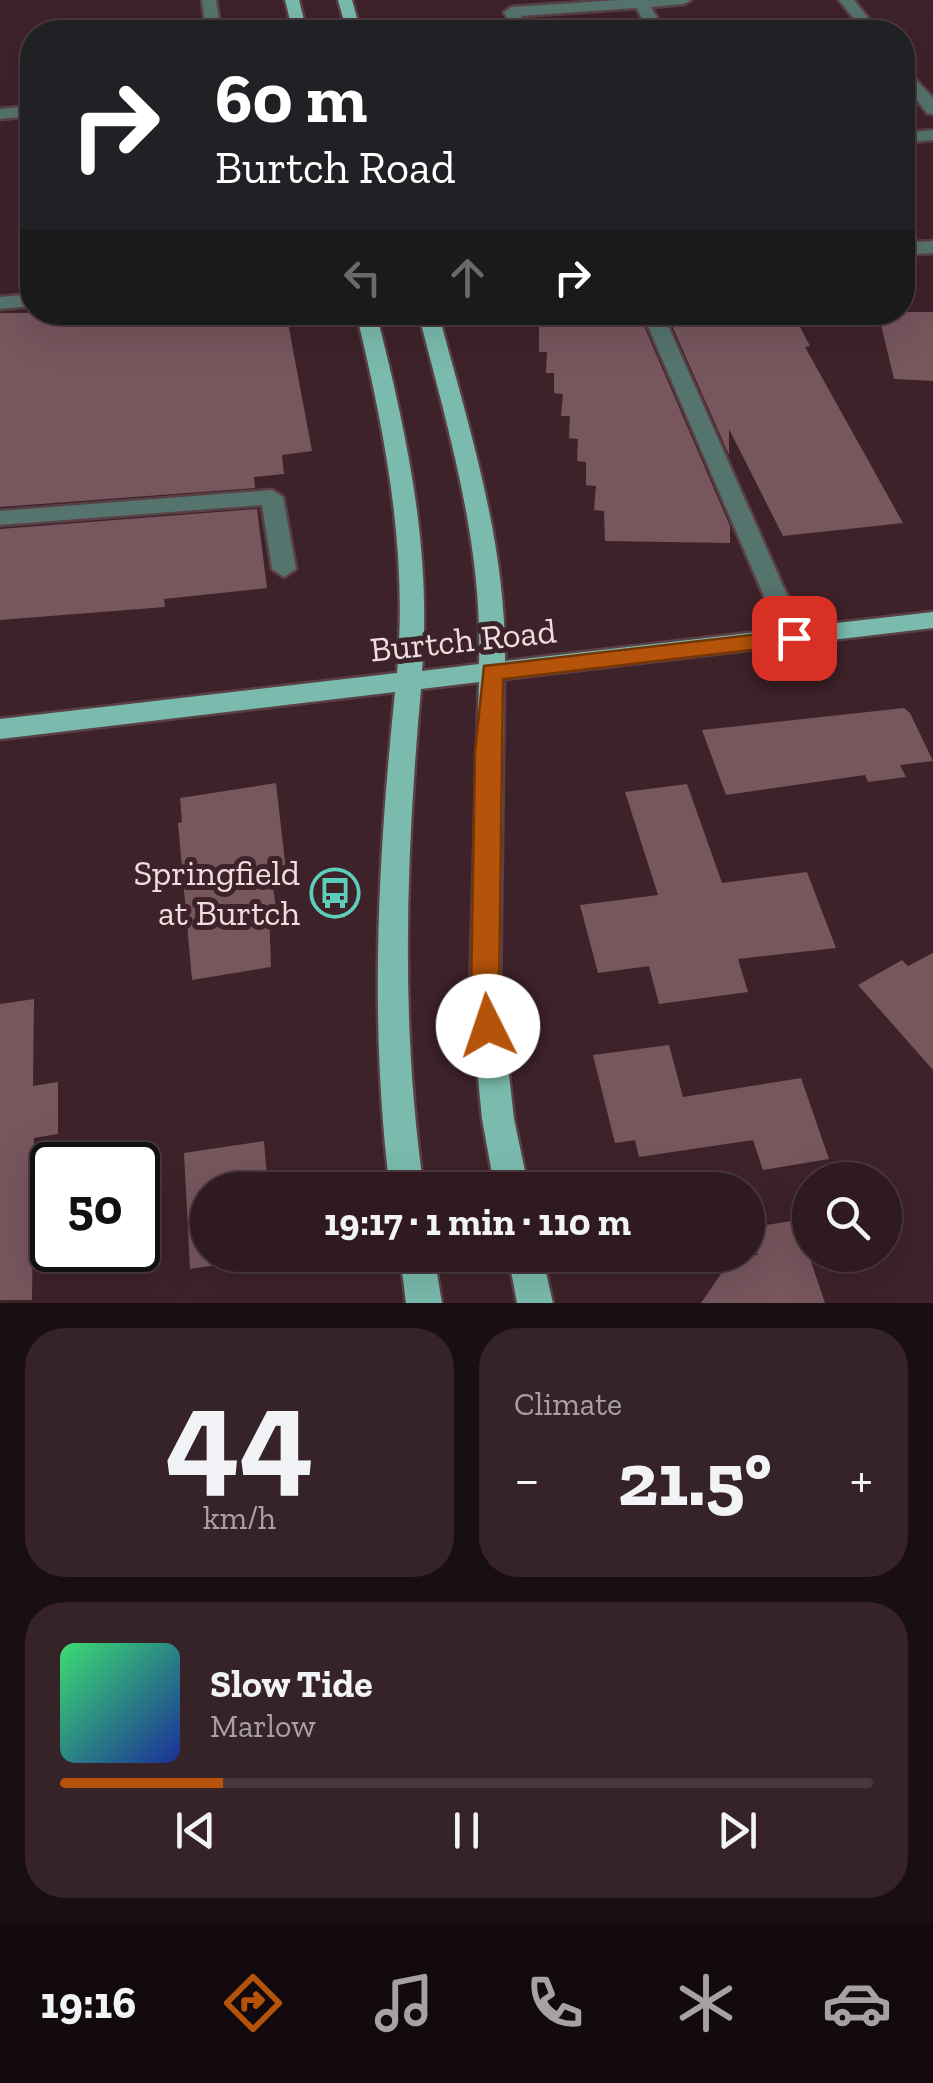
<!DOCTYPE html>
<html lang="en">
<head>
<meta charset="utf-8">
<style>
	body { margin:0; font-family:"Zilla Slab",serif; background:#362328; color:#f1f3f6; height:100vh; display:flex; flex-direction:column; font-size:38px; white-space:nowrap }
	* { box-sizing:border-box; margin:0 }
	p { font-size:32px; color:#a7a1a4 }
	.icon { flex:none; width:55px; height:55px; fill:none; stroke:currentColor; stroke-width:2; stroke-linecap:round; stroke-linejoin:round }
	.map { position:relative; height:1303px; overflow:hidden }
	.drawer { display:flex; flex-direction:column; gap:25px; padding:25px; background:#190e11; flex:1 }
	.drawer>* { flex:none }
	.hud { position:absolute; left:20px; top:20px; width:895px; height:305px; border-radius:40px; box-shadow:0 10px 40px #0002,0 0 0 2px #49383d; background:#202124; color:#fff; overflow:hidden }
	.buttons { position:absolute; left:792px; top:1162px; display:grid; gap:20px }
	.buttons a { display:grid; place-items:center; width:110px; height:110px; border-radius:50%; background:#2e1a1f; box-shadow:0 10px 40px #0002,0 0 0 2px #49383d; font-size:50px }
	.speed { position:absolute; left:30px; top:1142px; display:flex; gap:20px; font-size:50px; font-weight:700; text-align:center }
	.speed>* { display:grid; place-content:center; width:130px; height:130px; border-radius:50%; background:#2e1a1f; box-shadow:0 10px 40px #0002,0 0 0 2px #49383d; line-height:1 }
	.speed .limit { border:5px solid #111; border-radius:15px; background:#fff; color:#111 }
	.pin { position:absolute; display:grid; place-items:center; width:85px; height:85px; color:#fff; margin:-42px; border-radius:20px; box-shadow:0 5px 15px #0006 }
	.me { position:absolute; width:110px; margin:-55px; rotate:356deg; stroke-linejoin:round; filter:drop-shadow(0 0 8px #0008) }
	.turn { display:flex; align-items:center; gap:35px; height:210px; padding:0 30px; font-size:45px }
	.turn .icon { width:130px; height:130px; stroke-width:2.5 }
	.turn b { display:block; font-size:70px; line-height:85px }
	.lanes { display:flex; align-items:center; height:95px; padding:0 30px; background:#0003; justify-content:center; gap:50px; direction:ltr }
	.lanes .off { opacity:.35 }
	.big { font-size:75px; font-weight:700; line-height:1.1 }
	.drawer .widget { flex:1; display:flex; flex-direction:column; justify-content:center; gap:15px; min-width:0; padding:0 35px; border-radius:40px; background:#362328 }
	.drawer .dial { align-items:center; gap:0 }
	.dial b { font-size:130px; line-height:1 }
	.song { display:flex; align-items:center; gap:30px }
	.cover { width:120px; height:120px; border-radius:15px; background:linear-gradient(135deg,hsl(140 70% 55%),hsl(230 70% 35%)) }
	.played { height:10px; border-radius:5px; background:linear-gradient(90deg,#b45309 20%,#49383d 20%) }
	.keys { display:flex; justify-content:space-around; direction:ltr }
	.heat { display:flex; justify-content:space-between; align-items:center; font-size:55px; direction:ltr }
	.drawer .tiles { flex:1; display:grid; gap:25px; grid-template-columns:1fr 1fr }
	.widget:last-child { grid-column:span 2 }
	.trip { position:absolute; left:190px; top:1172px; width:575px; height:100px; border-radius:50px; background:#2e1a1f; box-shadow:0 10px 40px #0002,0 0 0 2px #49383d; font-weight:700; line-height:100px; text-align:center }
	.menu { display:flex; height:160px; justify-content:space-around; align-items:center; background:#120a0c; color:#a7a1a4 }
	.menu .icon { width:70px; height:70px }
	.menu .on { color:#b45309 }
	.menu b { font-size:45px; color:#f1f3f6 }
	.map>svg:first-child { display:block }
	.building { fill:#77565e }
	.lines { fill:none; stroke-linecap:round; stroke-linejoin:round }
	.minor-casing { stroke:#5a4046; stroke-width:5 }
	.major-casing { stroke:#5a4046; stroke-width:5 }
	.minor { fill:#55746d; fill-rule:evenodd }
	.major { fill:#7abbad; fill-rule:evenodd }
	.route { fill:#b45309; stroke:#753606; stroke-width:2.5 }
	.labels { text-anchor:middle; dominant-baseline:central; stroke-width:10; stroke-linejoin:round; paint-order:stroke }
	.street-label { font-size:35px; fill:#f0dde0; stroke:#3e2229 }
	.poi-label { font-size:35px; fill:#f0dde0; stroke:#3e2229; text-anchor:end }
</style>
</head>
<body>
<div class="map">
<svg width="933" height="1303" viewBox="0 0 933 1303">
	<rect width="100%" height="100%" fill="#3e2229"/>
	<!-- building -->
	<path class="building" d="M286,312L312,451L282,455L284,474L254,477L255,488L0,507V313Z
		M539,312H638L730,526V543L605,541L604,511L594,510L596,486L586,485V462L577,461L578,439L569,438L570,416H561L563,394L554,393V373H546L547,352H539Z
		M666,312H792L810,346L805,347L903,523L783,536L729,429V455Z
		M878,312H933V381L894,379Z
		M257,509L267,588L164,599L165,607L0,620V529Z
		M904,708L910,713L933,761L900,765L906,777L868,782L865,775L726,795L702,730Z
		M276,783L286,871L271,873L276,908L269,909L271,967L192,980L178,823L182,822L180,798Z
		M687,784L722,883L807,872L836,948L738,959L748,992L659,1004L649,966L598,973L580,905L658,895L625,792Z
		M933,953V1070L858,985L902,960L908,966Z
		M34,999L33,1086L58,1082V1134L34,1138L32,1300H0V1004Z
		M669,1045L683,1097L801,1078L829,1159L763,1170L753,1140L639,1157L635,1140L615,1143L593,1055Z
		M264,1141L268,1190H208V1255L274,1256L190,1269L184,1153Z
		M797,1220L825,1303H701L734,1255H758L749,1228Z"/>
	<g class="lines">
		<!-- minor casing -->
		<g class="minor-casing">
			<path id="minor" d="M202,0H216L221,32H206Z
				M619,0H691L684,4L651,7L665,32H651L636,8L521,16L528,32H514L504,12L512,7Z
				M839,0H854L879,32H864Z
				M902,65L933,98V114L927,113L902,81Z
				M32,106V116L0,119V109Z
				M933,130V140L902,143V133Z
				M933,241V253L902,255V243Z
				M32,294V306L0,309V297Z
				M642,312H662L806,638L803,644L794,647L782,638Z
				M272,490L283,497L296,569L284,577L272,569L262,505L0,525V511Z"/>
		</g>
		<!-- major casing -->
		<g class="major-casing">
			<path id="major" d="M285,0H299L307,32H293Z
				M338,0H352L361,32H347Z
				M356,312H376C406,431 432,547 422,671L479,664C483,543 448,429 418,312H438C469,428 506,541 505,661L933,612V628L504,679L500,995L514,1119L529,1190H495L482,1119L470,995L479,682L421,689C406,856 400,1024 424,1190H390C369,1024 378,858 395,692L0,739V719L397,673C408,549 385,433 356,312Z
				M400,1255H434L442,1303H406Z
				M508,1255H542L553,1303H517Z"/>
		</g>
		<!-- minor -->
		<use href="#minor" class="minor"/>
		<!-- major -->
		<use href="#major" class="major"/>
	</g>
	<!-- route -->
	<path class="route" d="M794,630L806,638L802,644L503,679L499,995L502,1026L498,1034L488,1038L478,1034L471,995L475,752L484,666Z"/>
	<!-- icons -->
	<defs>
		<g id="bus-ring" transform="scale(2.5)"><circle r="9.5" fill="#3e2229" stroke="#5dceb9" stroke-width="1.5"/><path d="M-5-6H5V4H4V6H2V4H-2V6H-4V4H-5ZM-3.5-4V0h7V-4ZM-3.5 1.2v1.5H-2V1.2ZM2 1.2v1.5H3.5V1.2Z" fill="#5dceb9"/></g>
	</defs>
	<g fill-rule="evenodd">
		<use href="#bus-ring" x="335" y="893"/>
	</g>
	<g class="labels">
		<!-- street labels -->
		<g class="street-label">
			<text transform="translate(463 640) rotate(-6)">Burtch Road</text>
		</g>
		<!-- poi labels -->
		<g class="poi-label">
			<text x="300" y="873">Springfield<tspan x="300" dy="40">at Burtch</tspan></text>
		</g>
	</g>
</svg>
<div class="buttons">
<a><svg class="icon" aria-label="search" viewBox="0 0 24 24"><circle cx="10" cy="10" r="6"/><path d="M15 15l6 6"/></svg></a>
</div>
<div class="speed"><div class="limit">50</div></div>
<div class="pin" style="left:794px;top:638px;background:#d93025"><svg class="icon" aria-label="arrive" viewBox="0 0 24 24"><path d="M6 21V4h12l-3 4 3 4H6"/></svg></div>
<svg class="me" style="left:488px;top:1026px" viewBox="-20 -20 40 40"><circle r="19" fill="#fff"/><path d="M0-13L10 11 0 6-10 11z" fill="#b45309"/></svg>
<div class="trip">19:17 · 1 min · 110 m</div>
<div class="hud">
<div class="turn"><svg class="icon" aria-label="right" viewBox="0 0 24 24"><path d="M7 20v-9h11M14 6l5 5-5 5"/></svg><div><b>60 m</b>Burtch Road</div></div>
<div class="lanes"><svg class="icon off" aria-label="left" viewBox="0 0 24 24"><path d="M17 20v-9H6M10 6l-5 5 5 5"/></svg><svg class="icon off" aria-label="ahead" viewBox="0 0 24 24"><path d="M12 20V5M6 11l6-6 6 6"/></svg><svg class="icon" aria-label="right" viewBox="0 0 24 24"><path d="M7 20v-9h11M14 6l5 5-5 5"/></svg></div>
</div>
</div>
<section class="drawer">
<div class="tiles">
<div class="widget dial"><b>44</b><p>km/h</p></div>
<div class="widget"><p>Climate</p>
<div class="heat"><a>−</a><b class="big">21.5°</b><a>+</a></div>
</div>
<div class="widget">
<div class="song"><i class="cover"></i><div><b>Slow Tide</b><p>Marlow</p></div></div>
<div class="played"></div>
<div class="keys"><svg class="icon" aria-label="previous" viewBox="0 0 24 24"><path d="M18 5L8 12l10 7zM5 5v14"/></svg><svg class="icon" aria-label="pause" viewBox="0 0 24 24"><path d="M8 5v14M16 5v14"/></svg><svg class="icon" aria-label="next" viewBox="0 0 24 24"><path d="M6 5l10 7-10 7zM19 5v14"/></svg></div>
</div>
</div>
</section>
<nav class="menu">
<b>19:16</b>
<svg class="icon on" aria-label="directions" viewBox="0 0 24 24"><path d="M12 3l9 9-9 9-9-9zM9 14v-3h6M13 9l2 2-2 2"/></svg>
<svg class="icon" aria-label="music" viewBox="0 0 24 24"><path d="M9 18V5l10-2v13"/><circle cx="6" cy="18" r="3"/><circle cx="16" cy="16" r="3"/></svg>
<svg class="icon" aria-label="phone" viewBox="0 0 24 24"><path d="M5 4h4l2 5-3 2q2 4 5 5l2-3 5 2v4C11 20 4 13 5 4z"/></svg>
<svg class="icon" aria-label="climate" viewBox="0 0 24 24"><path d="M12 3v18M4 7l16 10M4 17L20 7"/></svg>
<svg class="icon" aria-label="car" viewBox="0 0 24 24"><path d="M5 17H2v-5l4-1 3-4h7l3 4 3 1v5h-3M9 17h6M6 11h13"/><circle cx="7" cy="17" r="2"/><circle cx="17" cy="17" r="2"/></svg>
</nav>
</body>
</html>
